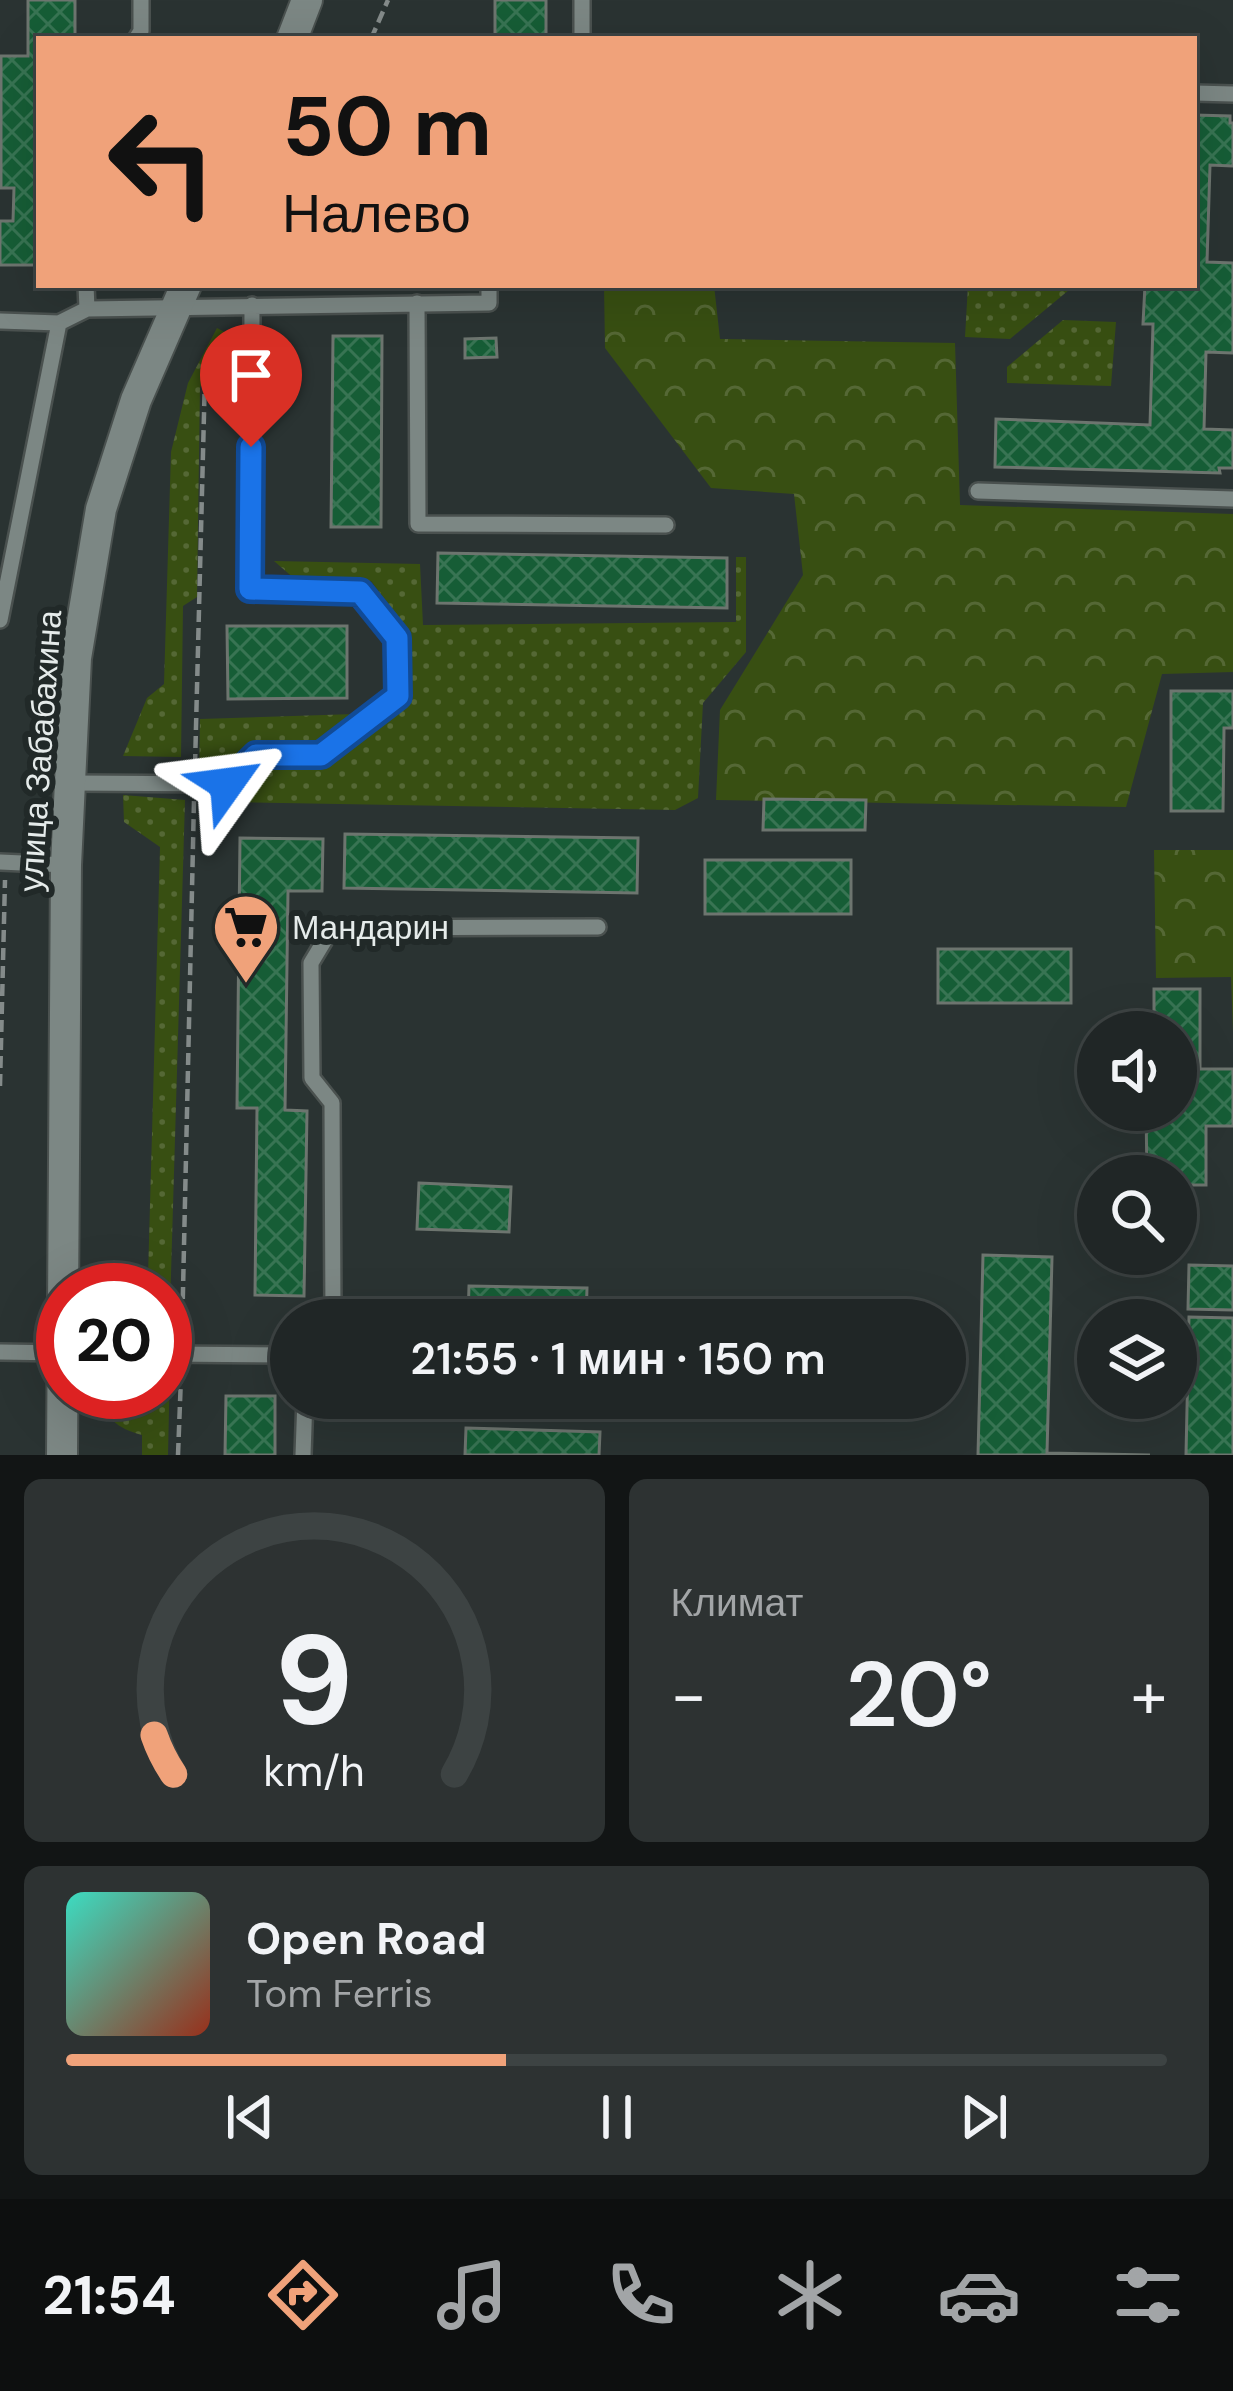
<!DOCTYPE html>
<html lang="ru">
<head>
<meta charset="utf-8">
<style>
	body { margin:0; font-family:"DM Sans",sans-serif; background:#2d3232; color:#f1f3f6; height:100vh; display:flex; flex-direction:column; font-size:45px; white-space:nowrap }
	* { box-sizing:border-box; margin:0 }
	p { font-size:39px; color:#a2a5a7 }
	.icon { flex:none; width:66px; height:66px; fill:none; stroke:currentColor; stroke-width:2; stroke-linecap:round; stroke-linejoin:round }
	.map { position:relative; height:1455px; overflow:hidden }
	.side { display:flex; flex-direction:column; gap:24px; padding:24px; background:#121515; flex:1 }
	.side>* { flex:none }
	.banner { position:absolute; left:36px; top:36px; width:1161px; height:252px; border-radius:0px; box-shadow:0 12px 48px #0002,0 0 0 3px #3d4343; background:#f0a27a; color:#111; overflow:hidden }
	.tools { position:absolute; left:1077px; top:1011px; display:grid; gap:24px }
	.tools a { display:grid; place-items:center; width:120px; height:120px; border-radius:50%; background:#202626; box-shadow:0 12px 48px #0002,0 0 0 3px #3d4343; font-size:60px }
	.speed { position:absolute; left:36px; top:1263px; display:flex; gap:24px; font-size:60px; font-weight:700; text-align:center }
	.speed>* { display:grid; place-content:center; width:156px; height:156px; border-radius:50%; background:#202626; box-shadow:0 12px 48px #0002,0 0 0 3px #3d4343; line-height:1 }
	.speed .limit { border:18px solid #d22; background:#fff; color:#111 }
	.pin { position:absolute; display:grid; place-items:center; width:102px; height:102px; color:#fff; margin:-123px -51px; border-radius:50% 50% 50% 0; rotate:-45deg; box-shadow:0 0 12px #0007 }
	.pin .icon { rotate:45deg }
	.me { position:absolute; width:132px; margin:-66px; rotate:59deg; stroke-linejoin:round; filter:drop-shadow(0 0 9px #0008) }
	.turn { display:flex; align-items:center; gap:42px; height:252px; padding:0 48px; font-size:54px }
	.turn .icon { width:156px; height:156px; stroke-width:2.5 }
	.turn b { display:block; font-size:84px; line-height:102px }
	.big { font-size:90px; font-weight:600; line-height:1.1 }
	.side .widget { flex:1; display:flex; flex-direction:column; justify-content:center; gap:18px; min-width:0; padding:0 42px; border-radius:18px; background:#2d3232 }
	.side .dial { align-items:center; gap:0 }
	.dial svg { height:312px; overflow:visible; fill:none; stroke:#3d4343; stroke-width:7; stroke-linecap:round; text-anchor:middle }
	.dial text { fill:#f1f3f6; stroke:none }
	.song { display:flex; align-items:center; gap:36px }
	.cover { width:144px; height:144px; border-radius:18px; background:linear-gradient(135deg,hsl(170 70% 55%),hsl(10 70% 35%)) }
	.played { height:12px; border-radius:6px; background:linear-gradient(90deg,#f0a27a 40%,#3d4343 40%) }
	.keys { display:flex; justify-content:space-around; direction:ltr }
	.heat { display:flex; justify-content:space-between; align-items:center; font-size:66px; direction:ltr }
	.side .tiles { flex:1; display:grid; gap:24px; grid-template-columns:1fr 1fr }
	.widget:last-child { grid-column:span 2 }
	.trip { position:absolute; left:270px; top:1299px; width:696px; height:120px; border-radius:60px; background:#202626; box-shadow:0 12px 48px #0002,0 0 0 3px #3d4343; font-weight:600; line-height:120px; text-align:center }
	.tab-bar { display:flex; height:192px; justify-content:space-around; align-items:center; background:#0d0f0f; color:#a2a5a7 }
	.tab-bar .icon { width:84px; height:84px }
	.tab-bar .selected { color:#f0a27a }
	.tab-bar b { font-size:54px; color:#f1f3f6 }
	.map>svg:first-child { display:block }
	.grass { fill:url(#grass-dots) }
	.forest { fill:url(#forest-crowns) }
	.building { fill:url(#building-cross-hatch); stroke:#6d756f; stroke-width:3 }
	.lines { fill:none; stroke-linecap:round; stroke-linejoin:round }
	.lane-casing { stroke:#4a514f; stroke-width:20 }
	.secondary-casing { stroke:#4a514f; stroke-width:34 }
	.path { stroke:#848b8a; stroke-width:4.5; stroke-dasharray:12 6; stroke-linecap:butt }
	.lane { stroke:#7c8784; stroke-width:15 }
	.secondary { stroke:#7c8784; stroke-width:30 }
	.route-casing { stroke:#114b97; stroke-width:30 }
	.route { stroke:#1a73e8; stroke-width:21 }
	.labels { text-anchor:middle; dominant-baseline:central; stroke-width:12; stroke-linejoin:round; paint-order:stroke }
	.street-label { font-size:33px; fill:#e5ebea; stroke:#212928 }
	.poi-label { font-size:33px; fill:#e5ebea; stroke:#212928; text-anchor:start }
</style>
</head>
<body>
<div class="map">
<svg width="1233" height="1455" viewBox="0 0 1233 1455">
	<defs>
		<pattern id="grass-dots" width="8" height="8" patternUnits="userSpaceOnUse" patternTransform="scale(3)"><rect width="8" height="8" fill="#384f12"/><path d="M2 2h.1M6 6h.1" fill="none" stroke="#556835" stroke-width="1.8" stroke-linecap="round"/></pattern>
		<pattern id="forest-crowns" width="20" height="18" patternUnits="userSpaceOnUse" patternTransform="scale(3)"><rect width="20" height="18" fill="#384f12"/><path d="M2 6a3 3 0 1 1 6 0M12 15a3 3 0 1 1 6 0" fill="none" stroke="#556835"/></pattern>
		<pattern id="building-cross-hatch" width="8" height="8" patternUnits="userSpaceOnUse" patternTransform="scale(3)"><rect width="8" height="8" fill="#165d36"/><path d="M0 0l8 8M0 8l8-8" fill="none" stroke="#387453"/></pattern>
	</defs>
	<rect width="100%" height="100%" fill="#2a3332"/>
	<!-- grass -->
	<path class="grass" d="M968,285H1075L1010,339L965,337Z
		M1063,320L1116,322L1111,386L1007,383V367Z
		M217,328L232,336L200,387L197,597L183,606L181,757L123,756L147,698L164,684L171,452L188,383Z
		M736,557H746V652L703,703L698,798L675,810L223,802L266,765L328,763L409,705L408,630L371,581L296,580L274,561L420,564L423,625L736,622Z
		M355,714L319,745L250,746L224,776L199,778L200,719Z
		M123,795L185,800L169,1342H165V1290H112L118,1283L148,1277L160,847L124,822Z
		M165,1364H170L168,1455H142V1435C117,1428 104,1419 102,1392H165Z"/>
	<!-- forest -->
	<path class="forest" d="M604,285H714L720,339L955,343L960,505L1233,514V672L1162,674L1126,807L716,800L720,710L803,575L794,494L711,488L605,348Z
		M1154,850H1233V1032L1231,977L1156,978Z"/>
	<!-- building -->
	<path class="building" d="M28,0H75V39H39V265H0V221H13L14,188H1V56H28Z
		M495,0H546V39H495Z
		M1194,115L1230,116V123H1233V166L1210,165L1207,262L1233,263V353L1206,352L1204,429L1233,430V468H1219L1220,473L995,467L996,419L1150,425L1153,324H1143L1145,285H1194Z
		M333,336H382L381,527H331Z
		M496,338L497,357L465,358V339Z
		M438,553L727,558V608L437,603Z
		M227,626H347V698L228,699Z
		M1171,691H1233V728H1224L1223,811H1171Z
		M764,799L866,800L865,830H763Z
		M345,834L638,838L637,893L344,888Z
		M240,838L323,839L322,891H288L285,1110L307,1111L304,1296L255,1295L257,1108H237Z
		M705,860H851V914H705Z
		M938,949H1071V1003H938Z
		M1154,989H1200V1069H1233V1126H1206V1185H1176V1176H1147L1146,1110H1176V1032H1154Z
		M419,1183L511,1187L509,1232L417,1229Z
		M983,1255L1052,1257L1047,1453L1150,1455H978Z
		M1189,1265L1233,1266V1310L1188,1309Z
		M469,1286L587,1288L586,1320H468Z
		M1189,1317L1233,1318V1455H1186Z
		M226,1396H275V1455H225Z
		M466,1428L600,1432L599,1455H465Z"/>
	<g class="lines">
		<!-- lane casing -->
		<g class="lane-casing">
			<path id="lane" d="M582,0V39
				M136,39L141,31V0
				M1194,93L1233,94
				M86,285L87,309
				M417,303L418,524L666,525
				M0,321L59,323L87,309L489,303V285
				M978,491L1233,499
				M0,620L59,323
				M70,783L227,784L256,755H321L398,696L396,638L360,592L251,589L252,305
				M0,862L66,865
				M333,1320L332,1103L312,1078L311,963L332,928L598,927
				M0,1352L63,1353
				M165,1354L291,1355
				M303,1455L305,1398"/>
		</g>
		<!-- secondary casing -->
		<g class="secondary-casing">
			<path id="secondary" d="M292,39L307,0
				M62,1455L66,865L76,658L101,509L136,400L186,285"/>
		</g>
		<!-- path -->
		<path class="path" d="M371,39L388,0
			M195,766L205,375L232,335
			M0,1086L5,880
			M182,1335L194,801
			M178,1455L181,1377"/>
		<!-- lane -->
		<use href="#lane" class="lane"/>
		<!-- secondary -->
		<use href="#secondary" class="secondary"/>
	</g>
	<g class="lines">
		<!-- route casing -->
		<g class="route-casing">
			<path id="route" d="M227,784L256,755H321L398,696L397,638L360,592L250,589L251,447"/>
		</g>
		<!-- route -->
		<use href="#route" class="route"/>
	</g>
	<!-- icons -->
	<defs>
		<g id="supermarket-pin" transform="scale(3.45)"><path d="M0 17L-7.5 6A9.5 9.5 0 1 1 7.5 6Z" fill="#f0a27a" stroke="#212928"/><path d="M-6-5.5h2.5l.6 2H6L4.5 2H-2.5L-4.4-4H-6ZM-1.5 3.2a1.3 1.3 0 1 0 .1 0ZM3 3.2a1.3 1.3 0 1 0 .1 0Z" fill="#111"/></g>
	</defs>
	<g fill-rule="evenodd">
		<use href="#supermarket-pin" x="246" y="927"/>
	</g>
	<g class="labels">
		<!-- street labels -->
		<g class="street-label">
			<text transform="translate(40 751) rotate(-86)">улица Забабахина</text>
		</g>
		<!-- poi labels -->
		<g class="poi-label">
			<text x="292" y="927">Мандарин</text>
		</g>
	</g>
</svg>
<div class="tools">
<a><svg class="icon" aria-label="sound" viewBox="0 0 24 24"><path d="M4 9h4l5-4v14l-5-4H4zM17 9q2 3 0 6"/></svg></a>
<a><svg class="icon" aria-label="search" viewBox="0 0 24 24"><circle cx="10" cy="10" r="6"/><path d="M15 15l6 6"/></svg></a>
<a><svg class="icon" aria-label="layers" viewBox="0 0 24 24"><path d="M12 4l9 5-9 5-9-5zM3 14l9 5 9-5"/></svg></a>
</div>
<div class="speed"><div class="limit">20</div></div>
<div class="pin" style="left:251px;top:447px;background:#d93025"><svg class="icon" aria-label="arrive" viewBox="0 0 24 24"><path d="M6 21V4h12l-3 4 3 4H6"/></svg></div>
<svg class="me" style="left:227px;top:784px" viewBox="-20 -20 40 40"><path d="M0-17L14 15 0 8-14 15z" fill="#1a73e8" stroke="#fff" stroke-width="4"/></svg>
<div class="trip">21:55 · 1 мин · 150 m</div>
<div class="banner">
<div class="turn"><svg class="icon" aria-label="left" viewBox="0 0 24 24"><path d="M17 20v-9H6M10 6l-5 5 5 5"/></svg><div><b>50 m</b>Налево</div></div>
</div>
</div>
<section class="side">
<div class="tiles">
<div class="widget dial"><svg viewBox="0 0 100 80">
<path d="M14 69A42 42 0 1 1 86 69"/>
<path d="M14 69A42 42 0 0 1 9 59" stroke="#f0a27a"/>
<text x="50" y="56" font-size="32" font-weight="700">9</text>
<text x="50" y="72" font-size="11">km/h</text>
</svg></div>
<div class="widget"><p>Климат</p>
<div class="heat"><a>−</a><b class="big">20°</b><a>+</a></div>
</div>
<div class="widget">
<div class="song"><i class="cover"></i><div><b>Open Road</b><p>Tom Ferris</p></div></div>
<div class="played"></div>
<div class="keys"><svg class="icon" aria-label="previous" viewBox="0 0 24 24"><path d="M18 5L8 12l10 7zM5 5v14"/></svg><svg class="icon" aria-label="pause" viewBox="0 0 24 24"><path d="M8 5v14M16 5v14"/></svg><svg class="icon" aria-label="next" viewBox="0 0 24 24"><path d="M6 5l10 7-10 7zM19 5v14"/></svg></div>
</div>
</div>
</section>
<nav class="tab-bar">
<b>21:54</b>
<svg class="icon selected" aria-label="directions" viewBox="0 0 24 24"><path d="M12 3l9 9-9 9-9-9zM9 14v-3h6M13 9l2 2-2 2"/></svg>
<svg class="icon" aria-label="music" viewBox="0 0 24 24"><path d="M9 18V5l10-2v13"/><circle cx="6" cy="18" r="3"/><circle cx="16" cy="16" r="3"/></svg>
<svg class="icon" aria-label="phone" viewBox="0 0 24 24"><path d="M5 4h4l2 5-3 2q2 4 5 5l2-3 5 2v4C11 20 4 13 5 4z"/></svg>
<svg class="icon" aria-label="climate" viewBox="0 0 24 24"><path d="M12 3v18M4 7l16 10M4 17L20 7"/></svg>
<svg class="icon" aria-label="car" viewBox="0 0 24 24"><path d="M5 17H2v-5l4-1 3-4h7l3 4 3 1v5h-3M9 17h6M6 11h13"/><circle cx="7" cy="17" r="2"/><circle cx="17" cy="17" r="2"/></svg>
<svg class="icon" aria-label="filters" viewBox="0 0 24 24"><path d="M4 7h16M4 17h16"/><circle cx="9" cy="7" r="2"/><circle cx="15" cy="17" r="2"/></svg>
</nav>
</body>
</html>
